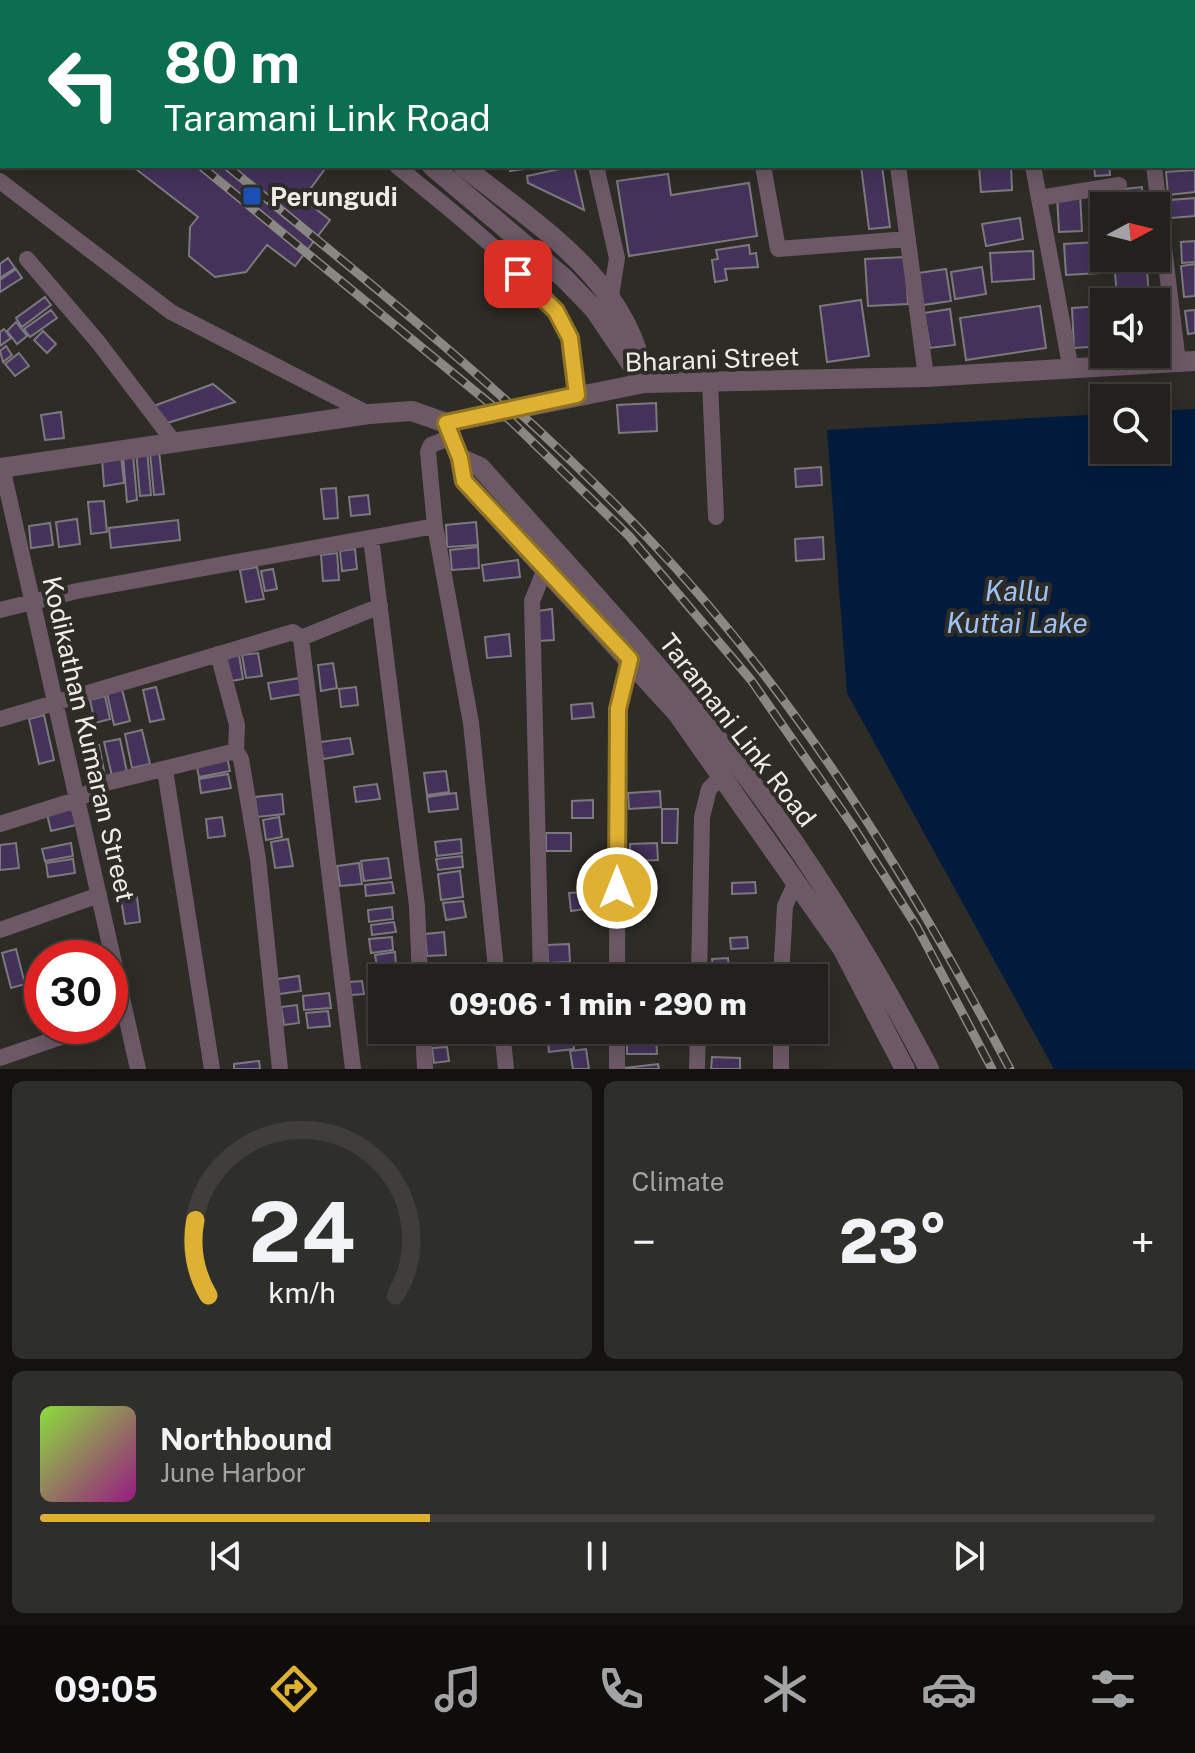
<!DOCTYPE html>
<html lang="en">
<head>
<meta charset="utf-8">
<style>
	body { margin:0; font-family:"Public Sans",sans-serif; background:#2e2e2a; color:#f1f3f6; height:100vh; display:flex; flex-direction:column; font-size:30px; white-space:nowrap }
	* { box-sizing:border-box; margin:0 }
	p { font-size:26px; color:#a2a3a4 }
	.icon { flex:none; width:44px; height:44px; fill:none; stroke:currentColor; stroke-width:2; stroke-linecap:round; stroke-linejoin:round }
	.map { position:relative; height:1069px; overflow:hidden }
	.drawer { display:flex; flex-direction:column; gap:12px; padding:12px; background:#131210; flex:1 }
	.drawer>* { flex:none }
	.banner { position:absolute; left:0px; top:0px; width:1196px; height:168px; box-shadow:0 4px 20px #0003,0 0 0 2px #3f3e3b; background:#0b6e4f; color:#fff; overflow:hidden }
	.needle { width:52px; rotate:83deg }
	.tools { position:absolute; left:1090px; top:192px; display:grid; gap:16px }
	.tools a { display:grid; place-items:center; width:80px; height:80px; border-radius:0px; background:#22211d; box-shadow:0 4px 20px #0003,0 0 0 2px #3f3e3b; font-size:40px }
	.speed { position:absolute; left:24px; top:940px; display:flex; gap:16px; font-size:40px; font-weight:700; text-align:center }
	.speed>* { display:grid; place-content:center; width:104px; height:104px; border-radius:50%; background:#22211d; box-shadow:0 4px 20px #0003,0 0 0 2px #3f3e3b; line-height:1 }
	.speed .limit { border:12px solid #d22; background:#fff; color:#111 }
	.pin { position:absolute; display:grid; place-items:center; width:68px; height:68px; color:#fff; margin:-34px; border-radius:16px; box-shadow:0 4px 12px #0006 }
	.me { position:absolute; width:88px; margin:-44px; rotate:0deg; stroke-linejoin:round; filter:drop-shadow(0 0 6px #0008) }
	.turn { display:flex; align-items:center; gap:28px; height:168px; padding:0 32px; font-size:36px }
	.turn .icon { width:104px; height:104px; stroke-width:2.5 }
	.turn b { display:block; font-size:56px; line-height:68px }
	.big { font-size:60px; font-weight:800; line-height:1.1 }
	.drawer .card { flex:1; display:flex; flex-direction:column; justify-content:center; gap:12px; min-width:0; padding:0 28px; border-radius:12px; background:#2e2e2a }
	.drawer .dial { align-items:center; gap:0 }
	.dial svg { height:208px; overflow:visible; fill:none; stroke:#3f3e3b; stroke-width:7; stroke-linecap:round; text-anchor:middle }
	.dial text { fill:#f1f3f6; stroke:none }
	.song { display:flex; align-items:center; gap:24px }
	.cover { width:96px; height:96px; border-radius:12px; background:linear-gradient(135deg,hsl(90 70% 55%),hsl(310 70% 35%)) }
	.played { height:8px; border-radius:4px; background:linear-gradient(90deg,#deb133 35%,#3f3e3b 35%) }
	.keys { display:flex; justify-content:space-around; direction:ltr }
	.heat { display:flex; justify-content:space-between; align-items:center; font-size:44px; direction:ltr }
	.drawer .tiles { flex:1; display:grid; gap:12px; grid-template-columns:1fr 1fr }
	.card:last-child { grid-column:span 2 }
	.trip { position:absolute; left:368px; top:964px; width:460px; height:80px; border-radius:0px; background:#22211d; box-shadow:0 4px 20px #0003,0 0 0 2px #3f3e3b; font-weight:800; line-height:80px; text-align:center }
	.menu { display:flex; height:128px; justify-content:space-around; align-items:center; background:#0e0d0c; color:#a2a3a4 }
	.menu .icon { width:56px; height:56px }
	.menu .on { color:#deb133 }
	.menu b { font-size:36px; color:#f1f3f6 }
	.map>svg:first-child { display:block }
	.water { fill:#021b3d }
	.building { fill:#44325b; stroke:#7b797e; stroke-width:2 }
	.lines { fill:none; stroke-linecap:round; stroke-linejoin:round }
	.minor { stroke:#6d5966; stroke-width:16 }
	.tertiary { stroke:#6d5966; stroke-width:20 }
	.rail-casing { stroke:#8a8884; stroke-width:9 }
	.rail { stroke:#2e2c27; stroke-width:6; stroke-dasharray:18; stroke-linecap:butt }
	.route-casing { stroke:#907321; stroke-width:20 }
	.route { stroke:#deb133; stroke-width:14 }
	.transit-dot { fill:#1a4fb4; stroke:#2e2c27; stroke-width:3 }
	.labels { text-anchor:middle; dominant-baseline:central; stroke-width:8; stroke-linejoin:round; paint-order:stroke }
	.poi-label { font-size:26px; font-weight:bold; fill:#eeece9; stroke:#2e2c27; text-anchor:start }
	.street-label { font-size:26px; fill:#eeece9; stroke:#2e2c27 }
	.water-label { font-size:28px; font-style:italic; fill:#9dc1f4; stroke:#2e2c27 }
</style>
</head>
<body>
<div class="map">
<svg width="1195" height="1069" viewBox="0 0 1195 1069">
	<rect width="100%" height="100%" fill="#2e2c27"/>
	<!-- water -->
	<path class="water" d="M1195,409V1069H1054L847,693L827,430L1104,414V450H1156V411Z"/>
	<!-- building -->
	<path class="building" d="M0,0H82L2,2V80Z
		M100,0H143L146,2H98Z
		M580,0H625V2H580Z
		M656,0H686V2H656Z
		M798,0H857L858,2H799Z
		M885,0H943L944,2H885Z
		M955,0H992V2H955Z
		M132,166H327L303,199L330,220L295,266L267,245L246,272L215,277L189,256L190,227L198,217Z
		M510,166H544L510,171Z
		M574,166L584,210L528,183L527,176Z
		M861,166H882L890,227L869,229Z
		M979,166H1011L1012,190L981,192Z
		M1094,166H1109L1110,175L1095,176Z
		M1195,170V192L1168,195L1166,172Z
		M668,174L671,195L749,183L757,236L629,256L617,181Z
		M1142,187L1143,206H1126L1124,189Z
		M1080,194L1082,231L1059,232L1057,195Z
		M1195,198V216L1171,218L1170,200Z
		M1020,218L1023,239L986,246L982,224Z
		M1195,241V262L1182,263L1181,242Z
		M1097,242L1099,273L1066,275L1064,244Z
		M749,245L750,254L756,253L758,267L725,269L727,280L715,282L712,260L718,259L716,250Z
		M1033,251L1034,279L992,282L990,253Z
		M905,257L908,304L868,306L865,259Z
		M8,258L15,268L0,278V264Z
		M1195,264V296L1184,297L1181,266Z
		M982,267L986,294L955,299L951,272Z
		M16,269L22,278L0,292V280Z
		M946,269L951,301L923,305L918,273Z
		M1147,270L1149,297L1117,299L1115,272Z
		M45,297L51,305L22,327L16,318Z
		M861,300L869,356L827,362L820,306Z
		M1040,306L1046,348L966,360L960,318Z
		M1104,306V346L1074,348L1072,308Z
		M950,309L955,345L930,348L924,313Z
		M51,310L57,318L30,337L24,329Z
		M1195,310V333L1188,334L1185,311Z
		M16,322L27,336L17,344L7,331Z
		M4,329L11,338L0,346V332Z
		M43,331L56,344L47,353L34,340Z
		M6,346L12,355L3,362L0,351Z
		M19,353L29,366L15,376L5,364Z
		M213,384L235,402L164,424L151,407Z
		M656,403L657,431L619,433L617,405Z
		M61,412L64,438L45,440L41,415Z
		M147,450L151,495L140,496L136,451Z
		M159,451L164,494L154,495L150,452Z
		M133,454L137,500L127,502L123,455Z
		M121,456L124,483L104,486L102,458Z
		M821,467L822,485L796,487L795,469Z
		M336,488L338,518L324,519L321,489Z
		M368,495L370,514L351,516L349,497Z
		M104,501L107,532L91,534L88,502Z
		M77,519L80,544L59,547L56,522Z
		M178,520L180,540L111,548L109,528Z
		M476,522L478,545L447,547L446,525Z
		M50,523L53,545L31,548L29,526Z
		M823,537L824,559L796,561L795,539Z
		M478,547L479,568L452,570L450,550Z
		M355,549L357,569L342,571L340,551Z
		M337,553L339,580L323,581L321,555Z
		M518,560L520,577L484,581L482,565Z
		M257,567L264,599L246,602L240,570Z
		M273,569L277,589L265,591L261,571Z
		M552,609L554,640L539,641L537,611Z
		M509,634L511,656L487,658L485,637Z
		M258,653L262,676L246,678L242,655Z
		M239,655L243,679L231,681L226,657Z
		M333,663L337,688L321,691L318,665Z
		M300,678L303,694L271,699L268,683Z
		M156,687L164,719L150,722L143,690Z
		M356,687L358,705L341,707L339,689Z
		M122,689L130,721L114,725L107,693Z
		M105,696L110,719L95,723L90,700Z
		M592,703L594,717L572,719L571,705Z
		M44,715L54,760L39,764L29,719Z
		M142,730L150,764L132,768L125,734Z
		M350,738L353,754L323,759L320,742Z
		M120,739L127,772L112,776L104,742Z
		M99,745L105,776L87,780L81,749Z
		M227,757L230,771L199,777L196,763Z
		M446,771L449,792L427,795L424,773Z
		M228,774L231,788L201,793L199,779Z
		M377,784L380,799L356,802L354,787Z
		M660,791L661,807L629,809L628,793Z
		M456,793L458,809L429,812L427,797Z
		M282,794L284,814L257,817L255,797Z
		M593,800V818H572V801Z
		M72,809L76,825L51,831L47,814Z
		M662,809H678L677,843H662Z
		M222,817L225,836L208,838L206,819Z
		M279,817L282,837L266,840L263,820Z
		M546,833H571V851H546Z
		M288,839L293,866L275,868L271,842Z
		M461,839L462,853L437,856L435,842Z
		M16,843L19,868L0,870V845Z
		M71,843L73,856L45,861L42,849Z
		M657,843L658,860L630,861V844Z
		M462,856L463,867L438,870L436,859Z
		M388,858L391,878L364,881L361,861Z
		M73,859L75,873L48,877L46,863Z
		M359,863L362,884L340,886L337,866Z
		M460,871L463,897L441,900L438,874Z
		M392,882L394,893L366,896L365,885Z
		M755,882L756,893L732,894V883Z
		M583,892L585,909L571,911L569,893Z
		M137,897L140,922L125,924L121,899Z
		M463,901L466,917L446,920L443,903Z
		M392,907L393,919L369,922L368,910Z
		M394,922L396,932L372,935L371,925Z
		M444,932L446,955L427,956L425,934Z
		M392,937L393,950L371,953L369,939Z
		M747,937L748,948L731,949L730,938Z
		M569,944L570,962L548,963L547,945Z
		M16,949L25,984L11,988L2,953Z
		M395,952L396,964L377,966L375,955Z
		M728,958L730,978H714L712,959Z
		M396,972V978H382L379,1008L376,974Z
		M573,972V978H548L547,974Z
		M299,976L301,991L279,994L277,979Z
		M362,981L364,994L351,995L349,982Z
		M329,993L331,1008L304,1010L303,996Z
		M297,1005L299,1023L284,1025L281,1007Z
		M328,1011L330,1026L308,1028L306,1013Z
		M547,1030H572L574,1049L549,1052Z
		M711,1030H736V1042H711Z
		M627,1035H656L657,1054H627Z
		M447,1047L449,1061L434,1063L432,1048Z
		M586,1049L589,1069H573L570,1051Z
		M712,1057L740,1058V1069H711Z
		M259,1061L260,1069H234V1064Z
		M658,1064L659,1069H625L624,1068Z"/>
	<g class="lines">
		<!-- minor -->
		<path class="minor" d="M194,0L197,2
			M560,0V2
			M736,0V2
			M875,0V2
			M1008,0L1009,2
			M1108,0V2
			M1194,62H1195
			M397,166C442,204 547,283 568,334C575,352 572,376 577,395
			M596,166L617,258L611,296
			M763,166L778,249L908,239
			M898,166L926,377
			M1033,166L1071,370
			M1154,166L1178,362
			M0,181L171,312L369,414
			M1039,198L1119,185
			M27,259L98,342L174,442
			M710,383L716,517
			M452,437L431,445L428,452L435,526L471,723L497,978
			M2,467L138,1069
			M371,538L417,906L420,978
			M0,610L77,591L435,526
			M301,638L380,606
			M218,654L237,725L236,751
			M0,719L293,632L301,638L353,1069
			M165,770L212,1069
			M0,824L79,799L102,784L236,751L241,759L258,859L280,1069
			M0,930L99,895
			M541,978L532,601L545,569
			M617,978L618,709L630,659
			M699,978L702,817L709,789L723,775
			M781,978L785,906L795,884
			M423,1030L425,1069
			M502,1030L506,1069
			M0,1058L93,1026
			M617,1069V1030
			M697,1069L698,1030
			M781,1069V1030"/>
		<!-- tertiary -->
		<path class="tertiary" d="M220,0L223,2
			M255,0L258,2
			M432,166L564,278L594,309L644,383
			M463,166C534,223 627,279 643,375
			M446,423L460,458L464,481L677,713L842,948L905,1069
			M460,458L480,467C562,559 647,650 724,747C803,847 870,956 929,1069
			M0,468L369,414L412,411L446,423L644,383L926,377L1195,361"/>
		<!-- rail casing -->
		<g class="rail-casing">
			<path id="rail" d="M10,0L12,2
				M0,12L2,14
				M201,166L511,421L629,536L751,680L852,825L917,927L992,1069
				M227,166C371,284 517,400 645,535C796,693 909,878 1010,1069"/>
		</g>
		<!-- rail -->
		<use href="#rail" class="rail"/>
	</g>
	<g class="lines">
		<!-- route casing -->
		<g class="route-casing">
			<path id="route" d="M518,274L556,311L570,338L577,395L446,423L460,458L464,481L630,659L618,709L617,888"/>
		</g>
		<!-- route -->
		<use href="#route" class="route"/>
	</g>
	<!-- markers -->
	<rect class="transit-dot" x="242" y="186" width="20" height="20" rx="4"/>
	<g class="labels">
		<!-- poi labels -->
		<g class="poi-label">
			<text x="270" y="196">Perungudi</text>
		</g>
		<!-- street labels -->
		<g class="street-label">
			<text transform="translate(712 359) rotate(-2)">Bharani Street</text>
			<text transform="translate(738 730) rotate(52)">Taramani Link Road</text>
			<text transform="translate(89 739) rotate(77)">Kodikathan Kumaran Street</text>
		</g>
		<!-- water labels -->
		<g class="water-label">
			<text x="1017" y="590">Kallu<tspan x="1017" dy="32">Kuttai Lake</tspan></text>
		</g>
	</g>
</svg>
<div class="tools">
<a><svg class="needle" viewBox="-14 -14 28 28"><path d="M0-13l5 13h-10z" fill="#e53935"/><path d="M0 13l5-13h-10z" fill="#a2a3a4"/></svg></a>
<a><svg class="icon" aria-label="sound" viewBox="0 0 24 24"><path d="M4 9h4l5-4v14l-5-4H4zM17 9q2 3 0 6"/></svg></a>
<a><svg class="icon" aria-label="search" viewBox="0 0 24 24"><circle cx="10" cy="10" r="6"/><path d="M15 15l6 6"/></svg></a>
</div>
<div class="speed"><div class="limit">30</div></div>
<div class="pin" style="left:518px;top:274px;background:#d93025"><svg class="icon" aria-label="arrive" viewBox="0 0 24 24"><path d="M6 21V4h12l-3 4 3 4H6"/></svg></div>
<svg class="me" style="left:617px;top:888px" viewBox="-20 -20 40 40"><circle r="17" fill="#deb133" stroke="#fff" stroke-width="3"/><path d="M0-11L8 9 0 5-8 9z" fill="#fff"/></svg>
<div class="trip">09:06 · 1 min · 290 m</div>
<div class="banner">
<div class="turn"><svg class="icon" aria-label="left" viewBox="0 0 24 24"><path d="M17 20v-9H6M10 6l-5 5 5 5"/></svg><div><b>80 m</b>Taramani Link Road</div></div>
</div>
</div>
<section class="drawer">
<div class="tiles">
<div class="card dial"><svg viewBox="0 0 100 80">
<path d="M14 69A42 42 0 1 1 86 69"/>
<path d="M14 69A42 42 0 0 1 9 40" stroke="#deb133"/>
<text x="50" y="56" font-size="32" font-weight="700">24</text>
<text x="50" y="72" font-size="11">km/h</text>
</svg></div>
<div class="card"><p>Climate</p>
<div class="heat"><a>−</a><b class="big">23°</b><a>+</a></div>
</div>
<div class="card">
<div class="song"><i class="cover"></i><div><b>Northbound</b><p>June Harbor</p></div></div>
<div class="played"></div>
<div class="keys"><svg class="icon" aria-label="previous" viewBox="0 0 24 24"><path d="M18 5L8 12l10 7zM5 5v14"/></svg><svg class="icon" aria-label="pause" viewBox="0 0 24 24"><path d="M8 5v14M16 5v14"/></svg><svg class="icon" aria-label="next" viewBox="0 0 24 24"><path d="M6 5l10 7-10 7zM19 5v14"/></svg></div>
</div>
</div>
</section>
<nav class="menu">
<b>09:05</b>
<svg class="icon on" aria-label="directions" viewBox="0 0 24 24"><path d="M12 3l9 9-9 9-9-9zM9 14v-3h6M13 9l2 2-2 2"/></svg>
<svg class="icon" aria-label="music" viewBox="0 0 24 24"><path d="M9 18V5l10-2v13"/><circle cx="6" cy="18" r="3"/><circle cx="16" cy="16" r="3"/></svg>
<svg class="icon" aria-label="phone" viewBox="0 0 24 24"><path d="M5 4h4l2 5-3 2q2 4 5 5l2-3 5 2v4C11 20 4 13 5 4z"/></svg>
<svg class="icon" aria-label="climate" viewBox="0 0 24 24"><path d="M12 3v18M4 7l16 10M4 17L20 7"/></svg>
<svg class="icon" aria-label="car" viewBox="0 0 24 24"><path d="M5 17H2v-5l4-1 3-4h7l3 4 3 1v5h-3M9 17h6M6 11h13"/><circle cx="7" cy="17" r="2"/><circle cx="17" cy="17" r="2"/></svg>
<svg class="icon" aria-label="filters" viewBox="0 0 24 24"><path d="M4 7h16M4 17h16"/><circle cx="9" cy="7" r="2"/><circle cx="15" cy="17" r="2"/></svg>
</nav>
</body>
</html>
